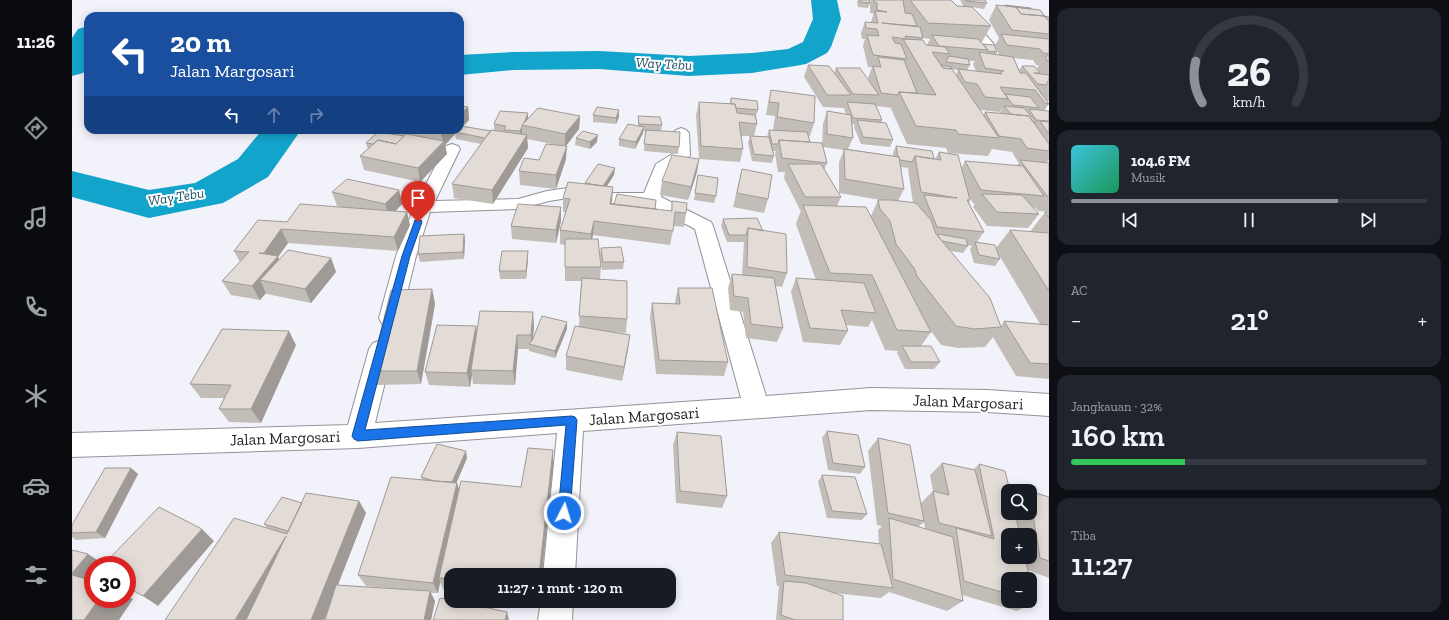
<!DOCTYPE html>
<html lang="id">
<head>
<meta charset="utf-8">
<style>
	body { margin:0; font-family:"Zilla Slab",serif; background:#20242c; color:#f1f3f6; height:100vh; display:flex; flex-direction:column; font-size:15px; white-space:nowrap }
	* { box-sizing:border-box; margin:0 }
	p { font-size:13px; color:#9ea1a6 }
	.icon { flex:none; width:22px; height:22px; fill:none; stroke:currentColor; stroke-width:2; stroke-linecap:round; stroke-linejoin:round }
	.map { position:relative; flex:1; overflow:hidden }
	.sheet { display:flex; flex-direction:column; gap:8px; padding:8px; background:#0d0f14; width:400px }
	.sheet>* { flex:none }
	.hud { position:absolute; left:12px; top:12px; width:380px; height:122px; border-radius:12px; box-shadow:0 2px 10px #0003; background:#1a4fa0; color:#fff; overflow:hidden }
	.fabs { position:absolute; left:929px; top:484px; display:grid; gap:8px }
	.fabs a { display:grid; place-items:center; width:36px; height:36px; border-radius:8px; background:#171b24; box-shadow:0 2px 10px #0003; font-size:20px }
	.speed { position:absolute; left:12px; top:556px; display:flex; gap:8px; font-size:20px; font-weight:700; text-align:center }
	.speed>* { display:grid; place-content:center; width:52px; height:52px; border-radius:50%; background:#171b24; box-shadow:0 2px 10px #0003; line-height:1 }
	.speed .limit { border:6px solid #d22; background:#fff; color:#111 }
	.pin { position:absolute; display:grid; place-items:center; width:34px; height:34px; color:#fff; margin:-41px -17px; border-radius:50% 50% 50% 0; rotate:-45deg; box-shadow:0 0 4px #0007 }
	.pin .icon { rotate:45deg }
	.me { position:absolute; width:44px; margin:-22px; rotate:5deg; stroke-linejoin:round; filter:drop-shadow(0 0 3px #0008) }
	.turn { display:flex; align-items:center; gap:14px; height:84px; padding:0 20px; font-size:18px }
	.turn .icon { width:52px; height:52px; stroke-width:2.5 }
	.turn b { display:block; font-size:28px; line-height:34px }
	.lanes { display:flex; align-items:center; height:38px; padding:0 20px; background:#0003; justify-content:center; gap:20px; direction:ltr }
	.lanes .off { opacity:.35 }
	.big { font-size:30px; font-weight:600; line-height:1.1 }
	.sheet .card { flex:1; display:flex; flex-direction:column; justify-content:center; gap:6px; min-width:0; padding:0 14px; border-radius:12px; background:#20242c }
	.sheet .dial { align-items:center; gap:0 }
	.dial svg { height:104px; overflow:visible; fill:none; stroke:#363941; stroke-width:7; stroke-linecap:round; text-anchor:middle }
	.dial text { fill:#f1f3f6; stroke:none }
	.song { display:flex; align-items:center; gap:12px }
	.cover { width:48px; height:48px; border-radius:6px; background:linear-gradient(135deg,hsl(190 70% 55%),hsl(150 70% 35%)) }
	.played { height:4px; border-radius:2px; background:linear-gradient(90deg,#8c9099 75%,#363941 75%) }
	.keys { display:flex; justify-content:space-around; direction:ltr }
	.heat { display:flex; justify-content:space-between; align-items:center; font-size:22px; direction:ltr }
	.charge { height:6px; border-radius:3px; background:linear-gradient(90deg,#34c759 32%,#363941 0) }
	.trip { position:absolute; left:372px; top:568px; width:232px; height:40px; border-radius:12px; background:#171b24; box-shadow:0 2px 10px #0003; font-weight:600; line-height:40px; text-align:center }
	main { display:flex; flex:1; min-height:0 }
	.dock { display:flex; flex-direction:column; width:72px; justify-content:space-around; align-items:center; background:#090b0e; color:#9ea1a6 }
	.dock .icon { width:28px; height:28px }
	.dock .current { color:#8c9099 }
	.dock b { font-size:18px; color:#f1f3f6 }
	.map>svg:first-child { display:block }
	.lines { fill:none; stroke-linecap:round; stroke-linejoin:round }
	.river { fill:#13a4cc; fill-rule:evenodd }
	.minor-casing { stroke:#92929a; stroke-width:2 }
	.minor { fill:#fff; fill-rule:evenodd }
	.wall { fill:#c3bdb8; fill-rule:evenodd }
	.shaded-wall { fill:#9f9a96 }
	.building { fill:#e3dcd6; stroke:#9f9a96 }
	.route { fill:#1a73e8; stroke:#114b97 }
	.labels { text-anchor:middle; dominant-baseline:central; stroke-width:4; stroke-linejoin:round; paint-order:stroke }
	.far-water-label { font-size:14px; font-style:italic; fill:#1d5062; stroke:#fff }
	.street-label { font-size:16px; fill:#242427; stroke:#fff }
</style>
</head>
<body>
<main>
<nav class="dock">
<b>11:26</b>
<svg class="icon current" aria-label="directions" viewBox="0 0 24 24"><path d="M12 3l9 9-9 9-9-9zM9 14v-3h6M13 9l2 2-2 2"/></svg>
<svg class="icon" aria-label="music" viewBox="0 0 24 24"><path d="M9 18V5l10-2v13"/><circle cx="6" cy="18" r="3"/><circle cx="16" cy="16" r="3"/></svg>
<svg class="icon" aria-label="phone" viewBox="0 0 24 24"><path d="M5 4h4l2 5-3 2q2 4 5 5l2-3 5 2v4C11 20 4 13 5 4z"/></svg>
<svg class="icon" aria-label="climate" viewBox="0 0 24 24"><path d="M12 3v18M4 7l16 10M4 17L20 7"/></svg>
<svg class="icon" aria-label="car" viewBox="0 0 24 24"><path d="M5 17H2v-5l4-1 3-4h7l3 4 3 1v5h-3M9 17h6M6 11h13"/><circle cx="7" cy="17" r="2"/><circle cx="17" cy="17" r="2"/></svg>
<svg class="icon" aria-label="filters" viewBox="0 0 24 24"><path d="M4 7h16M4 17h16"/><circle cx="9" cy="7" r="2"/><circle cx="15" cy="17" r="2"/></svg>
</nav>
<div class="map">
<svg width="977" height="620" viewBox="0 0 977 620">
	<rect width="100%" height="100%" fill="#f2f2fa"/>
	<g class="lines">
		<!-- river -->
		<path class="river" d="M739,0H765L769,19L759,47L755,53L734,64L723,66L680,73L617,76L527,69L442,70L388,75V55L442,52L527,51L617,56L680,53L716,49L731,42L741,19Z
			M16,26V66L11,73L0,76V38L6,29Z
			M190,130H229L196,177L151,203L77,218L0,197V171L77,190L123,183L166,159Z"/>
		<!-- minor casing -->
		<g class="minor-casing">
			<path id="minor" d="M893,15L897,16L934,58L977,101V113L972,112L926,64L887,18Z
				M609,128L614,130L617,133L618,155L616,158L597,170L589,197L639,222L641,226L694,396L799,388L915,390L977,394V416L915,412L799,410L511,431L503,575H471L485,433L286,448L0,457V433L276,425L297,349L301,343L309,340L317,343L321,349L303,423L669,398L623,229L576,204L538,203L496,198L477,201L447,209L358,212L344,256L329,318L326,324L318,326L310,324L307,318L324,256L342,207L374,146L380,144L386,146L388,149L363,201L446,199L475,191L496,188L538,193H572L584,164L602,153L601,133L604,130Z
				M469,601H501L500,620H466Z"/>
		</g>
		<!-- minor -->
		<use href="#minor" class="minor"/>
	</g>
	<!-- wall -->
	<path class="wall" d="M786,0H797L798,3L796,8L786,7L785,2Z
		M799,0H874L885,6L892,7L888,0H913L915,3L912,9L900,7L919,26L910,42H909L911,44L925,52L924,54L927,55L923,46L927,38L917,20L924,5L932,6L933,5L959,9L973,16L977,17V101H975L977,104L972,111H977V160L974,163H977V212L966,211L963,207L962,209L967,214L956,228L915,226L901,207L903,204L901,203L897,196L898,200L897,203L912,232L905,242L924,248L938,230L958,232L973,212L977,213V379L944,376L921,337L913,347L886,348L869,345L859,331V332L849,346L868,362L862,369H833L825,353L826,351L813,350L800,320L796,327L774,325L776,331L768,345L731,342L719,292L724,278L744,280L724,224L729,210H728L712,178L713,172H706L703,153L704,151H701L702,156L700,163L680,161L676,143L678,136H669L671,149L668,162L627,159L625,172L616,200L588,195L590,181L627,159L624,115L627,102L658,104L659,98L686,110L684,116L685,124L682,136L695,137L697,130H701L703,116L694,115L696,103L699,90L742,123L738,136L736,135L738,142L750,146L751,124L755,111L774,114L772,109L773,108L751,107L732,77L736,65L762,73L764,68L798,82L796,78L800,67H796L791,46L793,39H790L789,33L793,22H799L801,16V13H798V2ZM851,38L858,39L855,45H854L850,40ZM942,58L961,60L964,65H967L965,68L967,72L950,66L947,70ZM897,61H903L901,64L904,71L895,70L898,65ZM879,69L886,70L884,75ZM967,91H970L974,100ZM803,103L804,106L820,108L819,109L835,144L874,148L876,153L916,156L920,149L940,152L946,162H947L945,166L893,161L890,167L867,152L863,159L824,146L821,153V156L776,149L781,138L780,124L783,125L782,127L789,144L818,147L821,140L809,122L810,120L803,104ZM932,106L928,113H929L913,112L911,115L908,110L928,112ZM751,147L772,150L767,162V193L809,200H806L799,216L765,206L769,197L752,170L755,163ZM829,167L837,168L836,169L841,203L826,201L832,189ZM896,245L900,246L898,249L902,263L923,266L928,259L927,255L968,324L932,321L929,326L878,251L891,253L896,246Z
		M396,107L397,120L391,126L419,131L422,130V124L456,118L508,116L507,129L494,146V159L484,189L448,185L447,171L467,160L480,144L455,139L456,148L421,204L382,198L380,184L409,144L384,139L383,134L373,145L375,154L348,182L292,170L288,156L296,149L294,143L303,134L302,130H388Z
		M521,115L547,117L544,124L521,122Z
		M566,116L590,125L589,131L607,147L606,154L572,151L573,131H571V133L563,149L547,146V139L566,126Z
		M504,138L525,142L518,149L503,145Z
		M543,168L542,175L535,186L541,187L540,204L599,211L600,201L614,213L612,227L602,226L598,245L521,235L520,239L529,267L528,279L555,319L554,333L540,332L556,349L550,381L494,370V356L507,326L509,281H493V245L488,244V230L494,212H491V198L513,184V183Z
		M670,169L696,199L692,213L661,207Z
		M625,182L644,196L642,203L622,200Z
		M327,190L330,204L324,211L338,225L326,251L216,243L206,257L207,259L259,258L264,272L239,303L195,294L194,293L188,300L159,295L150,281L168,262L162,251L215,222L270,207L265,206L260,192Z
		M651,219L691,231L715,273L710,287L704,286L711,328L705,342L674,338L671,312L658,310L656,288L660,274L670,275L672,242H655L649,226Z
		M489,221L484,243L440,239L439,226Z
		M392,234L393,241L392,259L348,262L346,254Z
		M529,248L552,262L551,269L530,270L528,255Z
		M456,251V259L454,279H428L427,271Z
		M606,288L656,362L652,376L584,374L578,317L580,303L603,304V302Z
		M360,289L363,304L349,384L304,385L299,371Z
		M404,326L405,333L462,326L461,339L495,329L483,358L457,351V349H446L443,385L401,384L400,375L398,387L357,385L353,372Z
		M224,345L189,423L157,422L147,409L152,398H129L118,384Z
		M755,431L793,467L788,474L756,470L750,438Z
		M605,432L655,496L650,508L604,503L601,445Z
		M806,438L849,503L861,491L858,475L870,463L901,470L907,464L936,513H958V491H957L977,497V578L956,570L963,602L945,611L890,595L891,601L875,611L817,592L809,598L761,593L771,620H704L707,586H705L699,543L707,532L807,544L806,530L810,526L805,525L796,451ZM852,522L853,529L846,527ZM936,535H958V557H936ZM936,579H958V601H936Z
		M481,450V468L379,575V593L373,592L368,582L366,593H358L363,601L359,620H253L195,528L192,524L230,503L287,501L294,513L266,585L325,589L294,586L286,575L350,479L349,477L395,458L384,483H385L387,489L449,487Z
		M59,468L66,474L33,538L4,540L0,537V525Z
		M750,475L795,514L790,520L755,518L746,482Z"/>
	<!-- shaded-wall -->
	<path class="shaded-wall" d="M396,107L397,120L388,129V114Z
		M547,110V117L544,124V118Z
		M456,113V120L451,125Z
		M508,116L507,129L493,147V134Z
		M450,127V134L449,138L448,131Z
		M572,127L571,133L563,149L564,142Z
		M372,130H387L383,132V134L373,145L375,154L348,182L346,168L371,143L369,133Z
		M455,135L456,148L421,204L420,190Z
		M526,135L525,142L518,149V142Z
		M495,146L494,159L484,189V175Z
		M627,159L625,172L616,200L619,187Z
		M543,168L542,175L530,194L531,187Z
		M541,187L540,201L537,217L538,204Z
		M327,190L330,204L317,218L313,204Z
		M489,207V221L484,243V230Z
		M335,212L338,225L326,251L322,237Z
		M522,221L521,235L518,248L519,234Z
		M209,229L216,243L206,257L212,270L188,280L194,293L188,300L180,286L198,265L192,253Z
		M392,234L393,241L392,259L391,252Z
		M456,251V259L454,279V271Z
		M259,258L264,272L239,303L233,289Z
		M360,289L363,304L349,384L345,371Z
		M461,312L462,326L460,345L459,335Z
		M495,322V329L483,358V351Z
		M404,326L406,340L399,370L400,375L398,387L395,373Z
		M217,331L224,345L189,423L179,409Z
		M445,335L446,349L443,385L441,371Z
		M558,335L556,349L550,381L552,367Z
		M481,450V468L470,575H467Z
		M394,451L395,458L381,491L379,485Z
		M59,468L66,474L33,538L24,532Z
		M385,483L389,495L367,578L368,582L366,593L361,583Z
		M287,501L294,513L252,620H239Z
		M130,529L142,541L86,606L71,596Z
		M214,536L181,620H163Z
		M16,554L33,565H21V587L0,575V573Z
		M358,591L363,601L359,620H352Z
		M55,596L61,599L47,620H12L27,599H55Z
		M435,612L437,620H433Z"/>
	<!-- building -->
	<path class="building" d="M788,0H797L798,3L788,2Z
		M802,0H831L833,13L840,14L845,26L810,23L848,27L851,38L833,36L834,39L820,37L823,43L829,44L835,59L801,55L795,35L807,36L805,29L794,28L793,22L806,23L803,11L815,12L805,10V3L802,2Z
		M838,0H879L885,6L900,7L919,26L856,23Z
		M894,0H913L915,3L894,1Z
		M924,5L944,7L949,14L972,16L975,19L977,20V34L940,30Z
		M933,5L959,8V9L934,6Z
		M943,7L968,10L975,19L972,16L949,14L944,7Z
		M973,16L977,17V20L975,19Z
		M929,34L977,39V54L971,53L968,49L935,45Z
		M860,35L906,39L916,50L867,46Z
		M831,39L851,40L854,45L873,47L878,54L860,52L871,68L880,69L927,138L886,134L884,130L844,126L827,92L864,95Z
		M911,44L922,45L925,52L915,51L916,50Z
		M907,52L941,57L948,73H954L977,104L973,103L963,90L928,87L936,99L913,97L905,84L893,82L886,69L930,74L928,71H932L913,68Z
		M877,56L896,59L898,65L874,62Z
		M973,56H977V62H976Z
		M806,57L832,60L845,93L827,92L825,95L809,93L801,66L809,67Z
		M736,65L757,66L779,95H755Z
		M869,65L879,67V69L871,68Z
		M950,66H962L968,73H962L977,75V79L974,85L966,84Z
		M764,68H788L807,95L781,94Z
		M699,90L743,96L742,123L705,117L707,103L697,102Z
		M933,94L958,97L967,108L941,105Z
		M659,98L685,101L686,110L664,108L663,104H659Z
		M627,102L663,104L665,113L683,115L685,124L667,122L671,149L629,146Z
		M775,102L803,104L810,120L781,118Z
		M388,106L396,107L388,114Z
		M932,106L952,108L964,122H961L957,116L939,114Z
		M525,107L547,110L544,118L521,115Z
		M466,108L508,116L493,134L450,125Z
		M957,109L977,111V121L964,120Z
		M428,111L456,113L452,123L450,125V127L448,131L432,130L434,126L422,124Z
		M755,111L779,115L781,138L755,134Z
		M913,112L957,116L977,144V151L955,148L949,139L927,136Z
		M566,116L588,117L590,125L567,124Z
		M785,120L814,123L821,140L791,137Z
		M968,121L977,122V134Z
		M556,124L572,127L564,142L547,139Z
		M389,126L419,131L413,138L383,132L385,130H388V127Z
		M352,130H372L369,133Z
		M419,130L455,135L420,190L380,184Z
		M574,130L608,132L607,147L572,144Z
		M697,130L735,132L738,142L707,140L706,144H700Z
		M511,131L526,135L518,142L504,138Z
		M306,132L332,136L324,144L306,140L301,144L294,143Z
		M334,134L372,141L346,168L288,156L306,140L324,144Z
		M678,136L697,137L702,156L682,154Z
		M707,140L750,143L755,163L710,158Z
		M474,144L495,146L484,175L447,171L452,158L467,160Z
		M824,146L860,151L862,159L843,156L840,162L828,160L827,157H826Z
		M772,149L827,157L832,189L773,179Z
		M867,152L886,155L898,200H895L912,232L865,227L852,195L885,198L849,192L843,156L869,160Z
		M600,155L627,159L619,187L590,181Z
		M948,160L977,163V198L976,197Z
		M893,161L951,166L972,196L909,190Z
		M526,164L543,168L531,186L513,183Z
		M716,164H749L769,197H733Z
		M670,169L700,175L696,199L665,193Z
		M626,175L646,178L644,196L623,193Z
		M275,179L327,190L313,204L260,192Z
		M496,182L541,187L538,204L600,211V201L615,203L614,213L603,212L601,231L522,221L519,234L488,230L498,199L491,198Z
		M545,194L584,200L583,209L542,204Z
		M910,194L950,195L967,214L925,212Z
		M806,200H820L844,203L859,220L864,234L918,298L929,327L902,329L884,326L845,276L842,268L824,244L818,221L808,209Z
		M228,204L335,212L322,237L209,229L192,253H187L206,256L180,286L150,281L177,252L162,251L186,220L215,222Z
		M446,204L489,207L484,230L439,226Z
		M731,205L794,207L859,332L825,330L800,275L758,273Z
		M973,212L977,213V218Z
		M685,218L691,231L676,228L674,235H657L651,219Z
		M676,228L714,234L715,273L675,267Z
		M938,230L977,233V291Z
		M392,234L391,252L346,254L348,236Z
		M866,234L894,239L896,246L870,241L867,238Z
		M493,239H526L529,267H493Z
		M903,242L923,245L928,259L907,255Z
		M549,247L552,262H531L529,248Z
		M216,250L259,258L233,289L188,280Z
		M430,251H456L454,271H427Z
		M660,274L702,278L711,328L679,324L676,298L662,296Z
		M510,278L555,281V319L507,316Z
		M724,278L792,283L804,313L769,310L776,331L738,328Z
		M606,288H640L656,362L587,360L580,303L608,304Z
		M360,289L345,371H299L319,290Z
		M408,311L461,312L459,335H445L441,371L399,370Z
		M470,316L495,322L483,351L457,344L460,341Z
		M932,321L977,325V364L958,363Z
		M365,325L404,326L395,373L353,372Z
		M503,326L558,335L552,367L494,356Z
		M150,329L217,331L179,409H147L159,385L118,384Z
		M830,346H859L868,362H839Z
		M755,431L786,435L793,467L761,463Z
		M605,432L649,436L655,496L608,491Z
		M806,438L838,445L852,521L816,513Z
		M365,444L394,451L380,482L362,481L349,477Z
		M456,448L481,450L467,575H379V579L367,578L389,481L449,487Z
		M870,463L903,470L920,536L867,523L861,491L877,495Z
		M907,464L933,471L938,491H936V513H943L948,535H936V557H953L963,602L958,600V579H936V594L892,581L884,528L922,539Z
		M33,468H59L24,532L0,533V525Z
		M750,475L783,477L795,514L760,511Z
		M319,477L385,483L361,583L286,575Z
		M957,491L977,497V561L968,558L958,496V491Z
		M234,493L287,501L239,620H174L214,536L163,620H93L162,518L215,534Z
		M210,497L230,503L216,531L192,524Z
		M87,507L130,529L71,596L55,587V565H31Z
		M817,518L881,537L891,601L821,579Z
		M707,532L809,544L821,588L713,575Z
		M0,550L16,554L0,573Z
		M0,575L21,581V599H27L12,620H0Z
		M712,581L734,583L771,596V620H723L709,615Z
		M264,585L358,591L352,620H253Z
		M368,598L379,600V601H383L435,612L433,620H361Z"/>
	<!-- route -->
	<path class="route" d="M343,220H349L350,222L338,256L293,430L500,416L503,417L505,420L498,513L496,517L492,519L487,517L486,513L494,425L286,441L282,439L280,436L330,256Z"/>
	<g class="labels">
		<!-- far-water labels -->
		<g class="far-water-label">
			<text transform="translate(592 64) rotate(3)">Way Tebu</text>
			<text transform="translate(104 197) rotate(-9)">Way Tebu</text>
		</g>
		<!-- street labels -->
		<g class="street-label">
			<text transform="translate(896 402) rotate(2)">Jalan Margosari</text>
			<text transform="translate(572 416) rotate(-4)">Jalan Margosari</text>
			<text transform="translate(213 438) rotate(-2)">Jalan Margosari</text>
		</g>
	</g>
</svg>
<div class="fabs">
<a><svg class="icon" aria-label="search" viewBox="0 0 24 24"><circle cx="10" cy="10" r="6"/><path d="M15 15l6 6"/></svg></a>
<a>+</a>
<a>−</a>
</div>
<div class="speed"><div class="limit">30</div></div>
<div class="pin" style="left:346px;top:222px;background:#d93025"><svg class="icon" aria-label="arrive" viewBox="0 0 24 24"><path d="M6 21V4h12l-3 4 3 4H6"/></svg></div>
<svg class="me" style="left:492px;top:513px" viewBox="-20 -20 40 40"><circle r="17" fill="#1a73e8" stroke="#fff" stroke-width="3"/><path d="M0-11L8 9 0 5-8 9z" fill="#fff"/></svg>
<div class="trip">11:27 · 1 mnt · 120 m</div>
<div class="hud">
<div class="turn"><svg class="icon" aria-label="left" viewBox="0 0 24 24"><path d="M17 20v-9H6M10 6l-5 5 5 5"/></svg><div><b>20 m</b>Jalan Margosari</div></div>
<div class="lanes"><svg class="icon" aria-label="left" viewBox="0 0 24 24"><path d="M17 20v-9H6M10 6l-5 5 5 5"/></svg><svg class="icon off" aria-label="ahead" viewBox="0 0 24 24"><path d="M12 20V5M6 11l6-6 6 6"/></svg><svg class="icon off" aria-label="right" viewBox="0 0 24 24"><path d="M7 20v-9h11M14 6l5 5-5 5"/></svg></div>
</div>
</div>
<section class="sheet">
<div class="card dial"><svg viewBox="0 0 100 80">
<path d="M14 69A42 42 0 1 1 86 69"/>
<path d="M14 69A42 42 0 0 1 9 37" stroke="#8c9099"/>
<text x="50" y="56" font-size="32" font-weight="700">26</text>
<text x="50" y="72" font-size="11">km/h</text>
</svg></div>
<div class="card">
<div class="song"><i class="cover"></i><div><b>104.6 FM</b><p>Musik</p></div></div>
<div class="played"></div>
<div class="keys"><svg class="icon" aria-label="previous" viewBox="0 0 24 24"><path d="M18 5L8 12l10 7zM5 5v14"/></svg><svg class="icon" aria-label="pause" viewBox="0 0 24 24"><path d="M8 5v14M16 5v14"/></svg><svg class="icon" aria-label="next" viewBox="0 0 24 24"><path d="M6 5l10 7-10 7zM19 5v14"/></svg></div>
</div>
<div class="card"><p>AC</p>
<div class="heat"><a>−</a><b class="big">21°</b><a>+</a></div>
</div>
<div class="card"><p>Jangkauan · 32%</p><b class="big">160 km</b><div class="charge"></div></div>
<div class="card"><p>Tiba</p><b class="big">11:27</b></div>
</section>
</main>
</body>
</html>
